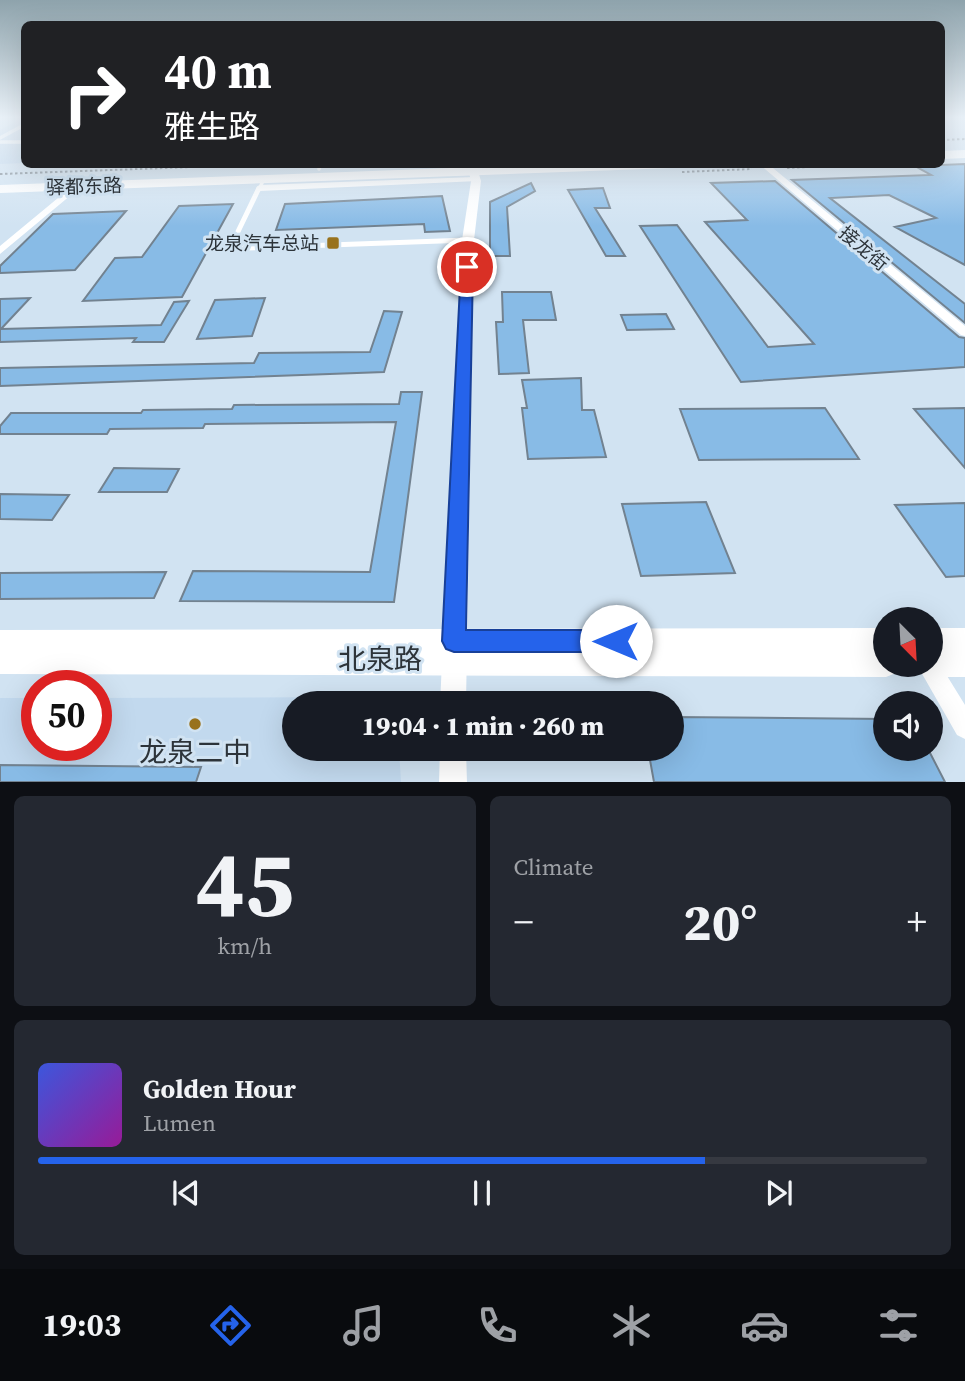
<!DOCTYPE html>
<html lang="en">
<head>
<meta charset="utf-8">
<style>
	body { margin:0; font-family:"Source Serif 4","Noto Sans SC",serif; background:#242831; color:#f1f3f6; height:100vh; display:flex; flex-direction:column; font-size:26px; white-space:nowrap }
	* { box-sizing:border-box; margin:0 }
	p { font-size:23px; color:#9ea1a6 }
	.icon { flex:none; width:38px; height:38px; fill:none; stroke:currentColor; stroke-width:2; stroke-linecap:round; stroke-linejoin:round }
	.map { position:relative; height:782px; overflow:hidden }
	.drawer { display:flex; flex-direction:column; gap:14px; padding:14px; background:#0d0f14; flex:1 }
	.drawer>* { flex:none }
	.guide { position:absolute; left:21px; top:21px; width:924px; height:147px; border-radius:10px; box-shadow:0 7px 28px #0002; background:#202124; color:#fff; overflow:hidden }
	.needle { width:46px; rotate:156deg }
	.buttons { position:absolute; left:873px; top:607px; display:grid; gap:14px }
	.buttons a { display:grid; place-items:center; width:70px; height:70px; border-radius:50%; background:#171b24; box-shadow:0 7px 28px #0002; font-size:35px }
	.speed { position:absolute; left:21px; top:670px; display:flex; gap:14px; font-size:35px; font-weight:700; text-align:center }
	.speed>* { display:grid; place-content:center; width:91px; height:91px; border-radius:50%; background:#171b24; box-shadow:0 7px 28px #0002; line-height:1 }
	.speed .limit { border:10px solid #d22; background:#fff; color:#111 }
	.pin { position:absolute; display:grid; place-items:center; width:60px; height:60px; color:#fff; margin:-30px; border:4px solid #fff; border-radius:50%; box-shadow:0 2px 7px #0007 }
	.me { position:absolute; width:77px; margin:-38px; rotate:270deg; stroke-linejoin:round; filter:drop-shadow(0 0 5px #0008) }
	.turn { display:flex; align-items:center; gap:24px; height:147px; padding:0 28px; font-size:32px }
	.turn .icon { width:91px; height:91px; stroke-width:2.5 }
	.turn b { display:block; font-size:49px; line-height:60px }
	.big { font-size:52px; font-weight:800; line-height:1.1 }
	.drawer .widget { flex:1; display:flex; flex-direction:column; justify-content:center; gap:10px; min-width:0; padding:0 24px; border-radius:10px; background:#242831 }
	.drawer .dial { align-items:center; gap:0 }
	.dial b { font-size:91px; line-height:1 }
	.song { display:flex; align-items:center; gap:21px }
	.cover { width:84px; height:84px; border-radius:10px; background:linear-gradient(135deg,hsl(230 70% 55%),hsl(300 70% 35%)) }
	.played { height:7px; border-radius:4px; background:linear-gradient(90deg,#2563eb 75%,#363941 75%) }
	.keys { display:flex; justify-content:space-around; direction:ltr }
	.heat { display:flex; justify-content:space-between; align-items:center; font-size:38px; direction:ltr }
	.drawer .tiles { flex:1; display:grid; gap:14px; grid-template-columns:1fr 1fr }
	.widget:last-child { grid-column:span 2 }
	.trip { position:absolute; left:282px; top:691px; width:402px; height:70px; border-radius:35px; background:#171b24; box-shadow:0 7px 28px #0002; font-weight:800; line-height:70px; text-align:center }
	.tab-bar { display:flex; height:112px; justify-content:space-around; align-items:center; background:#090b0e; color:#9ea1a6 }
	.tab-bar .icon { width:49px; height:49px }
	.tab-bar .current { color:#2563eb }
	.tab-bar b { font-size:32px; color:#f1f3f6 }
	.map>svg:first-child { display:block }
	.built { fill:#c2d9ee }
	.building { fill:#88bbe6; stroke:#728290; stroke-width:2 }
	.lines { fill:none; stroke-linecap:round; stroke-linejoin:round }
	.path { stroke:#78848e; stroke-width:2; stroke-dasharray:2.5 2.5; stroke-linecap:butt }
	.service-far1 { stroke:#fff; stroke-width:3.5 }
	.service { stroke:#fff; stroke-width:5 }
	.minor { fill:#fff; fill-rule:evenodd }
	.tertiary { fill:#fff; fill-rule:evenodd }
	.secondary { fill:#fff; fill-rule:evenodd }
	.trunk { fill:#fff; fill-rule:evenodd }
	.route { fill:#2563eb; stroke:#184099; stroke-width:2 }
	.poi-dot { fill:#98721d; stroke:#d1e3f2; stroke-width:2.5 }
	.labels { text-anchor:middle; dominant-baseline:central; stroke-width:6; stroke-linejoin:round; paint-order:stroke }
	.far-street-label { font-size:19px; fill:#2d343a; stroke:#d1e3f2 }
	.far-poi-label { font-size:19px; fill:#2d343a; stroke:#d1e3f2; text-anchor:end }
	.near-street-label { font-size:28px; fill:#2d343a; stroke:#d1e3f2 }
	.near-poi-label { font-size:28px; fill:#2d343a; stroke:#d1e3f2 }
</style>
</head>
<body>
<div class="map">
<svg width="965" height="783" viewBox="0 0 965 783">
	<rect width="100%" height="100%" fill="#d1e3f2"/>
	<!-- built -->
	<path class="built" d="M24,117V163L0,164V130Z
		M352,697L363,703L294,704V749H399L401,782H0V698H37V746H96V698Z"/>
	<!-- building -->
	<path class="building" d="M965,164V265L895,227L936,218L889,195L830,198L965,304V323L792,180L931,175L915,166Z
		M775,181L959,337L965,338V367L741,382L640,226L677,225L768,347L814,344L705,222L747,220L711,183Z
		M531,183L535,191L507,207L510,256H490V202Z
		M603,188L610,208H595L625,256H606L568,190Z
		M442,196L450,231L425,232L424,224L276,230L285,204Z
		M233,204L182,297L83,301L115,258L142,257L179,206Z
		M126,211L75,270L0,273V266L53,214Z
		M502,292H551L556,320H523L529,373L499,374L496,322H503Z
		M30,298L1,329L161,325L174,302L189,301L164,342H133L136,338L0,342V299Z
		M265,298L252,336L197,339L215,300Z
		M384,311L402,312L384,372L0,386V368L254,363L259,353L370,352Z
		M666,314L674,329L627,330L621,315Z
		M581,378L582,410H594L606,457L528,459L522,408H527L522,380Z
		M401,392H422L394,602L180,601L193,571L370,572L396,422L205,424L203,428L110,429L107,434H0V426L11,413H141L143,410L232,409L234,405L399,404Z
		M825,408L859,459L699,460L680,409Z
		M965,408V468L914,409Z
		M114,468L179,469L167,492H99Z
		M0,494L69,495L52,520L0,519Z
		M706,502L735,573L641,576L622,504Z
		M965,503V576L946,577L895,505Z
		M166,572L154,598L0,599V573Z
		M672,717L886,719V749H928L945,782H654L648,749H672Z
		M0,765L201,767L196,782H0Z"/>
	<g class="lines">
		<!-- path -->
		<path class="path" d="M942,140L965,139
			M787,168L869,164
			M682,172L752,169
			M0,174L276,164"/>
		<!-- service-far1 -->
		<path class="service-far1" d="M0,138L24,125
			M0,142H24
			M319,169L321,164
			M259,190L262,183"/>
		<!-- service -->
		<path class="service" d="M259,188L232,244L248,248L468,240"/>
		<!-- minor -->
		<path class="minor" d="M759,164H768L965,326V336L961,335Z
			M475,177L479,179L478,181L260,191L256,188L260,185Z
			M64,193L71,195L0,254V246Z
			M931,656L936,658L965,705V739L957,735L917,665H931Z"/>
		<!-- tertiary -->
		<path class="tertiary" d="M467,164H476L481,181L474,240L466,704H440L462,240L471,181Z
			M440,749H466L467,783H439Z"/>
		<!-- secondary -->
		<path class="secondary" d="M886,628V665H900L896,673L886,677L0,674V630Z
			M931,628H965V677H931L921,673L917,665H931Z"/>
		<!-- trunk -->
		<path class="trunk" d="M965,150V158L942,159V151Z
			M555,164H678L672,168L0,193V185Z"/>
	</g>
	<!-- sky -->
	<linearGradient id="sky" x2="0" y2="1"><stop stop-color="#8ea3ac"/><stop offset="0.52" stop-color="#eaf2f9"/><stop offset="1" stop-color="#eaf2f9" stop-opacity="0"/></linearGradient>
	<rect width="965" height="226" fill="url(#sky)"/>
	<!-- route -->
	<path class="route" d="M467,263L473,267L466,630H616L624,633L628,641L624,649L616,652H454L446,649L442,641L461,267Z"/>
	<!-- markers -->
	<g class="poi-dot">
		<rect x="326" y="236" width="14" height="14" rx="3.5"/>
		<circle cx="195" cy="724" r="7"/>
	</g>
	<g class="labels">
		<!-- far-street labels -->
		<g class="far-street-label">
			<text transform="translate(84 186) rotate(-2)">驿都东路</text>
			<text transform="translate(864 248) rotate(40)">接龙街</text>
		</g>
		<!-- far-poi labels -->
		<g class="far-poi-label">
			<text x="319" y="243">龙泉汽车总站</text>
		</g>
		<!-- near-street labels -->
		<g class="near-street-label">
			<text x="380" y="659">北泉路</text>
		</g>
		<!-- near-poi labels -->
		<g class="near-poi-label">
			<text x="195" y="752">龙泉二中</text>
		</g>
	</g>
</svg>
<div class="buttons">
<a><svg class="needle" viewBox="-14 -14 28 28"><path d="M0-13l5 13h-10z" fill="#e53935"/><path d="M0 13l5-13h-10z" fill="#9ea1a6"/></svg></a>
<a><svg class="icon" aria-label="sound" viewBox="0 0 24 24"><path d="M4 9h4l5-4v14l-5-4H4zM17 9q2 3 0 6"/></svg></a>
</div>
<div class="speed"><div class="limit">50</div></div>
<div class="pin" style="left:467px;top:267px;background:#d93025"><svg class="icon" aria-label="arrive" viewBox="0 0 24 24"><path d="M6 21V4h12l-3 4 3 4H6"/></svg></div>
<svg class="me" style="left:616px;top:641px" viewBox="-20 -20 40 40"><circle r="19" fill="#fff"/><path d="M0-13L10 11 0 6-10 11z" fill="#2563eb"/></svg>
<div class="trip">19:04 · 1 min · 260 m</div>
<div class="guide">
<div class="turn"><svg class="icon" aria-label="right" viewBox="0 0 24 24"><path d="M7 20v-9h11M14 6l5 5-5 5"/></svg><div><b>40 m</b>雅生路</div></div>
</div>
</div>
<section class="drawer">
<div class="tiles">
<div class="widget dial"><b>45</b><p>km/h</p></div>
<div class="widget"><p>Climate</p>
<div class="heat"><a>−</a><b class="big">20°</b><a>+</a></div>
</div>
<div class="widget">
<div class="song"><i class="cover"></i><div><b>Golden Hour</b><p>Lumen</p></div></div>
<div class="played"></div>
<div class="keys"><svg class="icon" aria-label="previous" viewBox="0 0 24 24"><path d="M18 5L8 12l10 7zM5 5v14"/></svg><svg class="icon" aria-label="pause" viewBox="0 0 24 24"><path d="M8 5v14M16 5v14"/></svg><svg class="icon" aria-label="next" viewBox="0 0 24 24"><path d="M6 5l10 7-10 7zM19 5v14"/></svg></div>
</div>
</div>
</section>
<nav class="tab-bar">
<b>19:03</b>
<svg class="icon current" aria-label="directions" viewBox="0 0 24 24"><path d="M12 3l9 9-9 9-9-9zM9 14v-3h6M13 9l2 2-2 2"/></svg>
<svg class="icon" aria-label="music" viewBox="0 0 24 24"><path d="M9 18V5l10-2v13"/><circle cx="6" cy="18" r="3"/><circle cx="16" cy="16" r="3"/></svg>
<svg class="icon" aria-label="phone" viewBox="0 0 24 24"><path d="M5 4h4l2 5-3 2q2 4 5 5l2-3 5 2v4C11 20 4 13 5 4z"/></svg>
<svg class="icon" aria-label="climate" viewBox="0 0 24 24"><path d="M12 3v18M4 7l16 10M4 17L20 7"/></svg>
<svg class="icon" aria-label="car" viewBox="0 0 24 24"><path d="M5 17H2v-5l4-1 3-4h7l3 4 3 1v5h-3M9 17h6M6 11h13"/><circle cx="7" cy="17" r="2"/><circle cx="17" cy="17" r="2"/></svg>
<svg class="icon" aria-label="filters" viewBox="0 0 24 24"><path d="M4 7h16M4 17h16"/><circle cx="9" cy="7" r="2"/><circle cx="15" cy="17" r="2"/></svg>
</nav>
</body>
</html>
